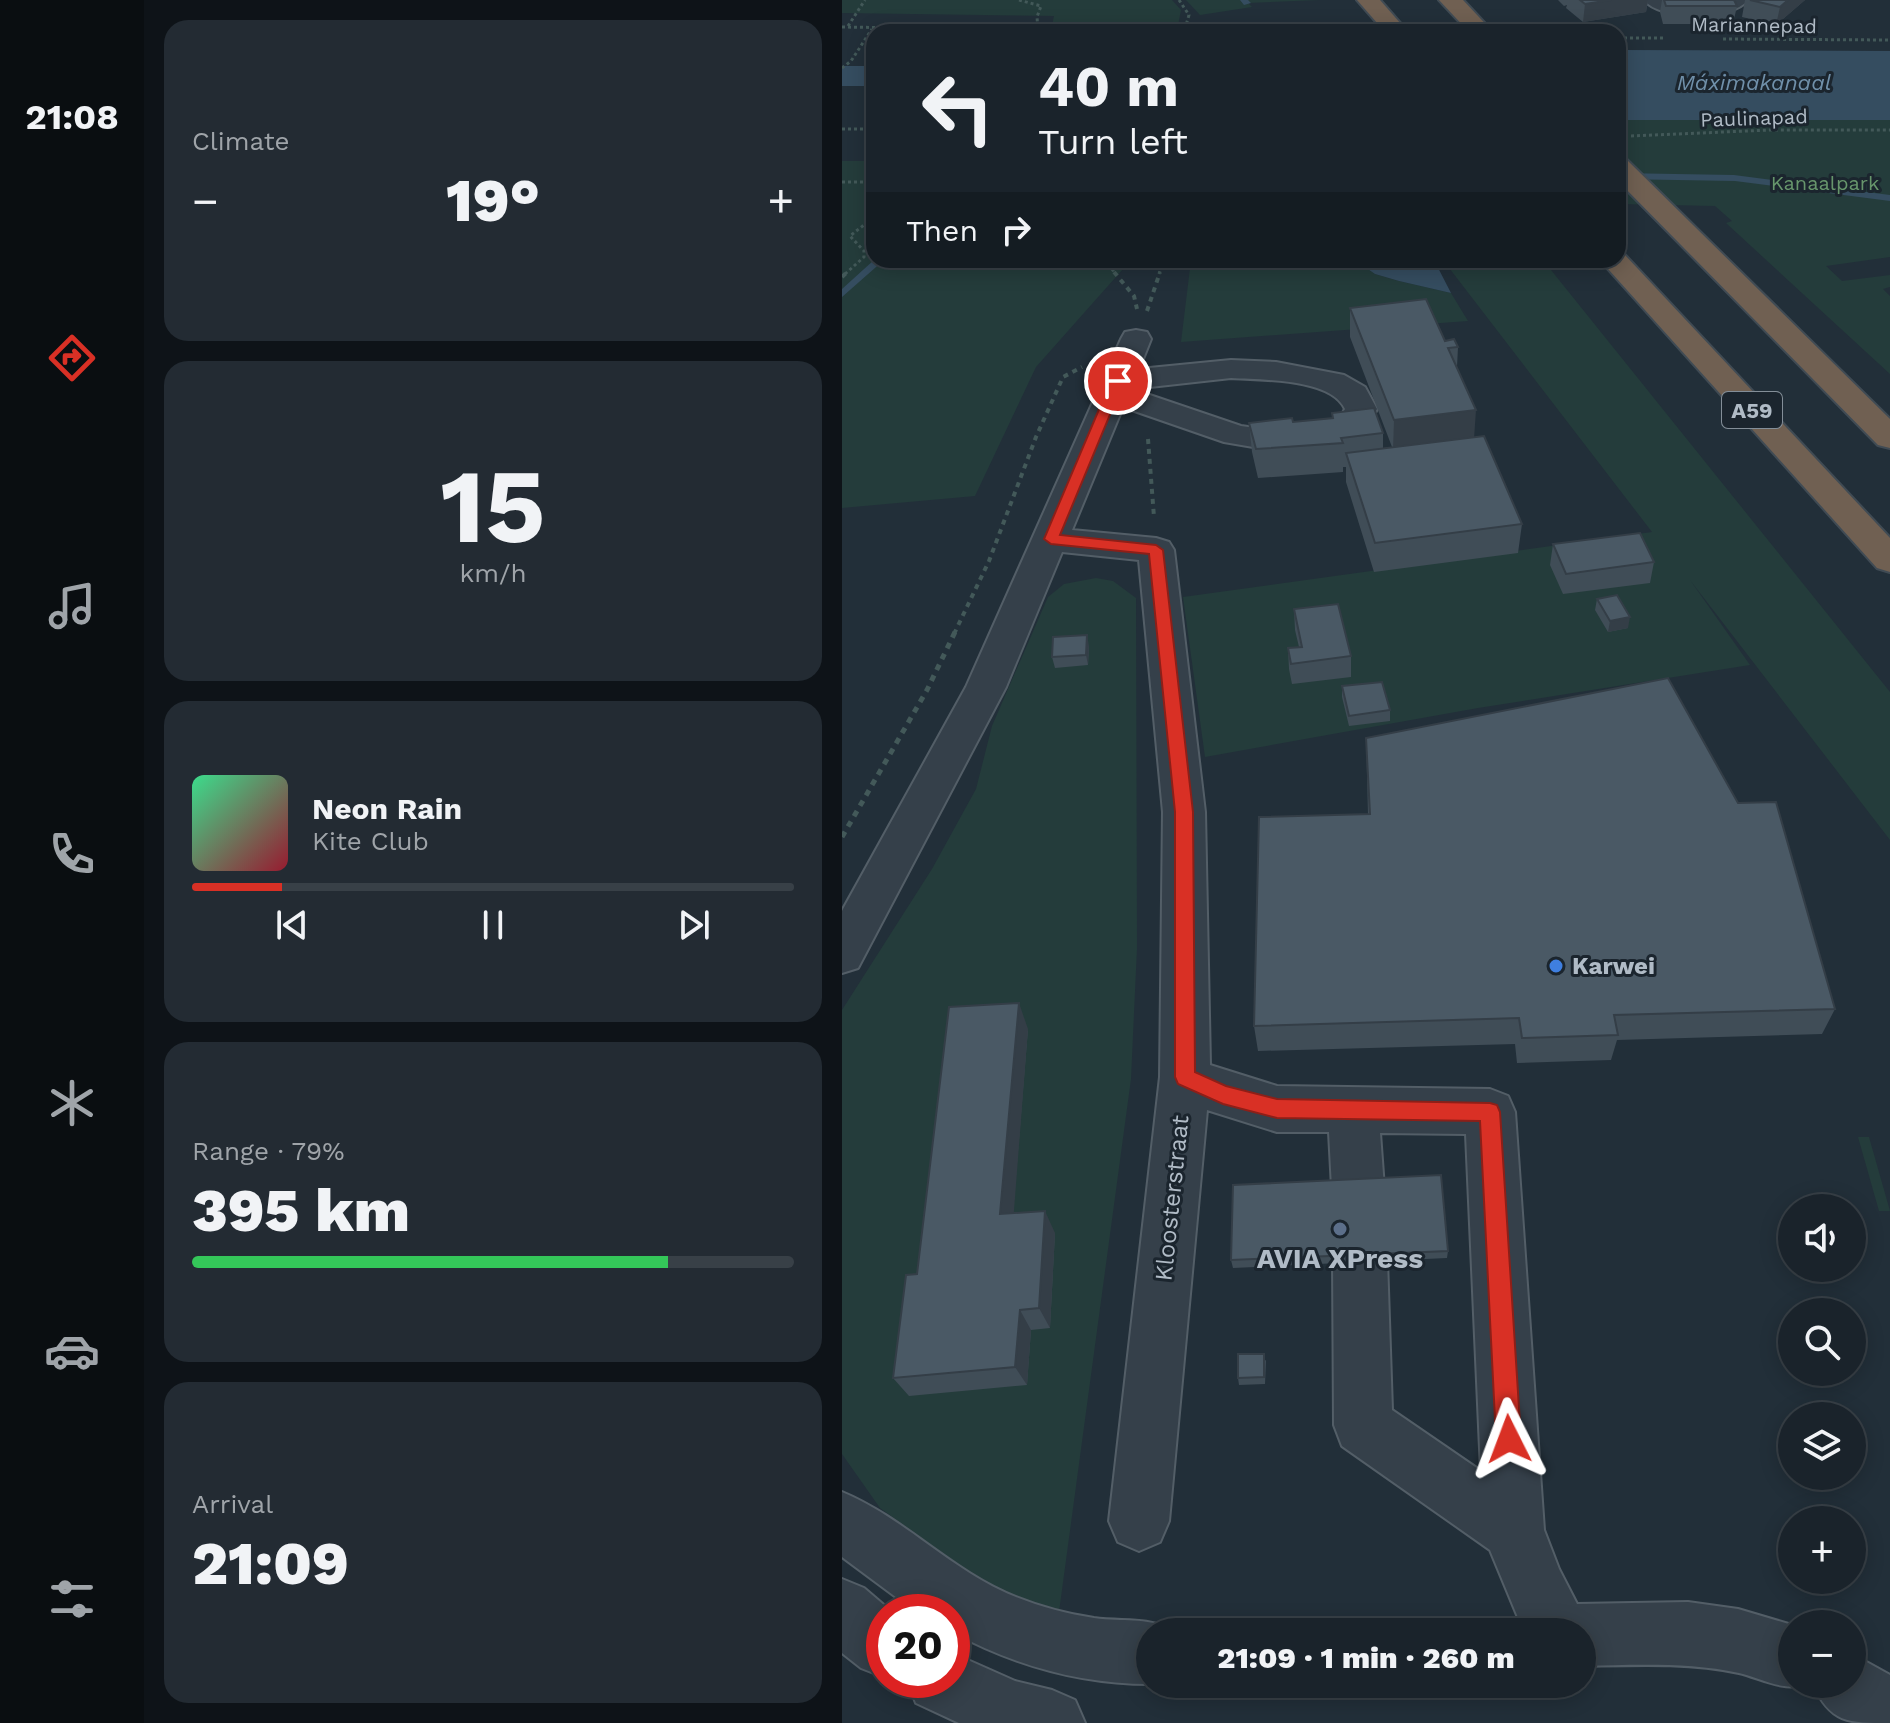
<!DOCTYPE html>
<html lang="en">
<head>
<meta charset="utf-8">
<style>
	body { margin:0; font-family:"Work Sans",sans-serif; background:#232b33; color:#f1f3f6; height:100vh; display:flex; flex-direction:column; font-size:30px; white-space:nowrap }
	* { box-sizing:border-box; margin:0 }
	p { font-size:26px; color:#9fa4a9 }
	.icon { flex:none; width:44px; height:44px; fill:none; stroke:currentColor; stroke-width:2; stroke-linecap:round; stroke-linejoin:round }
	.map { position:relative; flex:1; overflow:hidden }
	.side { display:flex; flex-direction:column; gap:20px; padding:20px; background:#0e1318; width:698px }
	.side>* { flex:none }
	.banner { position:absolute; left:24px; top:24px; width:760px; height:244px; border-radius:24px; box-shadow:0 4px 20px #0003,0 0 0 2px #384047; background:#1a232b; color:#f1f3f6; overflow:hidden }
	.fabs { position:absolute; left:936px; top:1194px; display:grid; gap:16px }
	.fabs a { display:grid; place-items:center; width:88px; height:88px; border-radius:50%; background:#1a232b; box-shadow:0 4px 20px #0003,0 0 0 2px #384047; font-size:40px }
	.speed { position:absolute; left:24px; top:1594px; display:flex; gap:16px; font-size:40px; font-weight:700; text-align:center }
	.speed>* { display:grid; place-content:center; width:104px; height:104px; border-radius:50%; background:#1a232b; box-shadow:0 4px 20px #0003,0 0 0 2px #384047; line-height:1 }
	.speed .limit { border:12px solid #d22; background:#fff; color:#111 }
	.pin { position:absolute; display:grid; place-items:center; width:68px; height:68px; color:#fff; margin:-34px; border:4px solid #fff; border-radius:50%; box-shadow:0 2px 8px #0007 }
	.me { position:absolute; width:88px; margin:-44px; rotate:357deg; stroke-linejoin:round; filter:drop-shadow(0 0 6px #0008) }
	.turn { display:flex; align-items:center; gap:28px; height:168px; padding:0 40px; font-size:36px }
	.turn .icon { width:104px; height:104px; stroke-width:2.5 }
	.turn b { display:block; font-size:56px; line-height:68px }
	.then { display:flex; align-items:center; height:76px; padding:0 40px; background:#0003; gap:16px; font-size:30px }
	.big { font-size:60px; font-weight:800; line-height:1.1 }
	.side .widget { flex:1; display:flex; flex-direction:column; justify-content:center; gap:12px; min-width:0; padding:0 28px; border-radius:24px; background:#232b33 }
	.side .dial { align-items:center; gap:0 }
	.dial b { font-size:104px; line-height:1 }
	.song { display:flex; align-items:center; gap:24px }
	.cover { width:96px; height:96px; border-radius:12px; background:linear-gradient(135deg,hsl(150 70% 55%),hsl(350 70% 35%)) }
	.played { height:8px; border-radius:4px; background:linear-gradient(90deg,#d93025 15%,#384047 15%) }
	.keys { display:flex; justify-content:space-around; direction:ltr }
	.heat { display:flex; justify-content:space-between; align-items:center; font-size:44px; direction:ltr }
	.charge { height:12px; border-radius:6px; background:linear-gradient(90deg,#34c759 79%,#384047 0) }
	.trip { position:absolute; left:294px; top:1618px; width:460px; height:80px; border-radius:40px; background:#1a232b; box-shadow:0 4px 20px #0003,0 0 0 2px #384047; font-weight:800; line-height:80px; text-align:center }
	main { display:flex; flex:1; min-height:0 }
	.tabs { display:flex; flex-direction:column; width:144px; justify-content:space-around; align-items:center; background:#0a0e11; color:#9fa4a9 }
	.tabs .icon { width:56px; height:56px }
	.tabs .selected { color:#d93025 }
	.tabs b { font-size:36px; color:#f1f3f6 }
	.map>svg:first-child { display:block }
	.green { fill:#243c3b }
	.water { fill:#354d60 }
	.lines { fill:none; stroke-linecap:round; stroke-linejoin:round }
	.stream { fill:#354d60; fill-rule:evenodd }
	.minor-casing { stroke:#535e67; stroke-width:4 }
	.highway-casing { stroke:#404b54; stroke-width:4 }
	.path-far2 { stroke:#435959; stroke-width:3; stroke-dasharray:3 3; stroke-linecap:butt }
	.path-far1 { stroke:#435959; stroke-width:4; stroke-dasharray:5 5; stroke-linecap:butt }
	.path { stroke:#435959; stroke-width:5; stroke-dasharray:6 6; stroke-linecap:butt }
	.minor { fill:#35404a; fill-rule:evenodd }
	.highway { fill:#706052; fill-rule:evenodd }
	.wall { fill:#404d57 }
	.shaded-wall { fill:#343e47 }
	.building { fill:#4a5965; stroke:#343e47; stroke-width:2 }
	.route { fill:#d93025; stroke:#8d1f18; stroke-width:2 }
	.shop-dot { fill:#3f7fe0; stroke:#1b252e; stroke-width:3 }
	.service-dot { fill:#5c6f8a; stroke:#1b252e; stroke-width:3 }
	.labels { text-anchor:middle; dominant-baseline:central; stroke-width:6; stroke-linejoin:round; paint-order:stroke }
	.far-street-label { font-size:20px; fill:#b0bbc6; stroke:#1b252e }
	.far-park-label { font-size:20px; fill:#67966c; stroke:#1b252e }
	.far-water-label { font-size:22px; font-style:italic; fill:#7090aa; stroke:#1b252e }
	.shield { fill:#1b252e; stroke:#838e98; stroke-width:2 }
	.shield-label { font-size:22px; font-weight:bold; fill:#b0bbc6 }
	.poi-label { font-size:24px; font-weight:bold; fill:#b0bbc6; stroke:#1b252e; text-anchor:start }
	.street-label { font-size:24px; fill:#b0bbc6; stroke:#1b252e }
	.near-poi-label { font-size:28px; font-weight:bold; fill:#b0bbc6; stroke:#1b252e }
</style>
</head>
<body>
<main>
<nav class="tabs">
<b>21:08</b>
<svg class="icon selected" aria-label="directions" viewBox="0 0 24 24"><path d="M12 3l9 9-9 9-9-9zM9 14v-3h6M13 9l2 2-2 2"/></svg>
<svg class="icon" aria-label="music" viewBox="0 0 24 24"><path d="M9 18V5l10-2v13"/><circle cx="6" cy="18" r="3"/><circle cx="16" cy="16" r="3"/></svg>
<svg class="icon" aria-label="phone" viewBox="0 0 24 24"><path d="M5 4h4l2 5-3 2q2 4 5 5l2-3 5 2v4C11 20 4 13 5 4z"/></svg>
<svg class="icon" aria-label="climate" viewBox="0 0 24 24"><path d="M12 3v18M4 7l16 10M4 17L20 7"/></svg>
<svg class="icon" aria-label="car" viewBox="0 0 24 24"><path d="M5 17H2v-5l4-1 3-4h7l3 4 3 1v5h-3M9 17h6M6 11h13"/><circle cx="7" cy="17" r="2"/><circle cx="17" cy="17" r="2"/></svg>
<svg class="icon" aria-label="filters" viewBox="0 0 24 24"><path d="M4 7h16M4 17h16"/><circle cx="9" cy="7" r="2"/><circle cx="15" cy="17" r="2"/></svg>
</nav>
<section class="side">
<div class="widget"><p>Climate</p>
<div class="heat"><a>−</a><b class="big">19°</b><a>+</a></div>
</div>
<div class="widget dial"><b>15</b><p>km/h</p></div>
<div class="widget">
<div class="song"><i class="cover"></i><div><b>Neon Rain</b><p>Kite Club</p></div></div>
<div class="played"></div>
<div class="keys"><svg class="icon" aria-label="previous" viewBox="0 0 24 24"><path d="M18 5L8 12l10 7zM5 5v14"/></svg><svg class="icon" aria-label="pause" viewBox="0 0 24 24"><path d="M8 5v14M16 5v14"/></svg><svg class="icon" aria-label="next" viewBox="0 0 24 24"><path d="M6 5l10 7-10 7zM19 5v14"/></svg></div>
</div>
<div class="widget"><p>Range · 79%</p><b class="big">395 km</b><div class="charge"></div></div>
<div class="widget"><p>Arrival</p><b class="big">21:09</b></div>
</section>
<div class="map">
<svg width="1048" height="1723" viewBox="0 0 1048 1723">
	<rect width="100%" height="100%" fill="#222f39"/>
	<!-- green -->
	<path class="green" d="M0,0H330L339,10L336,25L323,29L210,26L212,16L0,13Z
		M344,0H478L406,3L410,7L358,15Z
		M776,120H1048V257L984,266L1000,281L1048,275V287L1041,289L1048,296V374L884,223L890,221L873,206L776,204Z
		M0,161H32V260H289L194,367L133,496L0,508Z
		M349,260H520V265L533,274L557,281L609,293L626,321L339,342Z
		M601,260H701L1048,692V840L848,580L908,665L636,708L363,757L341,597L810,532Z
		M254,578L271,581L294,598L295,948L289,1079L217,1612L156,1593L38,1508L0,1454V1010L90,869L134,789L150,726L206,597L222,584Z
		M1016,1137H1027L1048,1211H1037Z"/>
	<!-- water -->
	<path class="water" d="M776,50L1048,51V120H776Z
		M0,66H32V86H0Z
		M776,173L892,175L1048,195V201L893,181L776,179Z
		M520,260H592L609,293L557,281L533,274L520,265Z"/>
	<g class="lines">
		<!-- stream -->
		<path class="stream" d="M398,0H406L409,3L402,5Z
			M32,260H42L0,297V289Z"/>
		<!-- minor casing -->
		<g class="minor-casing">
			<path id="minor" d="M802,0H906C889,21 819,21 802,0Z
				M294,330L305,332L309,339L297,369L389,360L434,362L502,375L523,387L535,409L522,433L510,440L435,451L382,442L281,407L230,530L314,538L327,542L332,550L363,812L368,1065L435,1086L648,1089L666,1096L673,1112L702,1530L717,1569L735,1604L846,1602L896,1609L950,1625V1684H962C942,1692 918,1678 897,1673C845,1662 792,1665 740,1666V1632H682L648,1550L500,1446L492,1425L491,1259L499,1240L518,1233L537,1240L545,1259L550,1410L639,1471L624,1134L538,1133L542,1188L534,1205L516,1212L498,1205L490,1188L487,1132H435L365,1110L327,1521L318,1542L297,1551L276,1542L267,1521L318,1077L321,812L297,560L220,552L164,687L16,968L0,973V911L124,687L279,339L283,332ZM389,378C419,380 489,378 503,409L497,420L489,424L435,431L399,426L290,389Z
				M0,1492C63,1518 110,1572 174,1597C199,1607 226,1614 252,1618C283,1622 301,1617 331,1629L332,1632H308V1684C237,1684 172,1665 110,1632V1612H74L0,1557Z
				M0,1579L22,1588L50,1612H42V1677L19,1668L0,1653Z
				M110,1653L173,1681L210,1690L233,1700L243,1723H117L74,1703L65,1680H110Z
				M1010,1654L1048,1675V1723C1006,1723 988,1723 971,1684H1010Z"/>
		</g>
		<!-- highway casing -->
		<g class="highway-casing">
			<path id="highway" d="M515,0H538L566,32H543Z
				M597,0H621L651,32H627Z
				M776,158L785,160L1048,419V448L1036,445L776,181Z
				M776,252L782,254L1048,538V572L1035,568L758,260H776Z"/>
		</g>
		<!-- path-far2 -->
		<path class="path-far2" d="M177,0L199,6L195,17L196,30
			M337,0L347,15L342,32
			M6,26L23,0
			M0,27L328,32
			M776,38H823
			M881,39L1048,40
			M0,68L9,61L30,29
			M0,129H32
			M789,136L928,130H1048
			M0,182H32
			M262,260L274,274
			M3,274L22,257V251L8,236L32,217
			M317,274L322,260"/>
		<!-- path-far1 -->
		<path class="path-far1" d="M272,272L292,296L295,309
			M0,277L5,272
			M305,311L318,272
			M306,439L312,517
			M112,634L147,561L194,437L221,377L240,367"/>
		<!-- path -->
		<path class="path" d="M0,837L85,690L113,632"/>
		<!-- minor -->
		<use href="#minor" class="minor"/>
		<!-- highway -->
		<use href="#highway" class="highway"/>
	</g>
	<!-- wall -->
	<path class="wall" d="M716,0H806L804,12L741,22L724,8L725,5L722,6Z
		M820,0H892L895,6L891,24H821L818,12Z
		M903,0H963L934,25L900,17Z
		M508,308L603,341L616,347L615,367L632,437L680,524L676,553L532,572L504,482V467H501V472L416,478L410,452L407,423L451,422L490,418V413L541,433V448L550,447L508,337Z
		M711,544L812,562L808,583L721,594L708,565Z
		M755,599L786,628L766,632L753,610Z
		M452,609L509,656V677L450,684L447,669L446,648L457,647L453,630Z
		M247,646L246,665L213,668L210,657Z
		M500,686L548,710V721L507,726L500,697Z
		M524,738L993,1009L980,1034L775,1040L769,1060L675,1063L673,1044L416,1051L412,1026L526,814Z
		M186,1029L171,1213L213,1233L208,1328L189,1330L185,1385L67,1396L51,1378L75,1274Z
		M606,1251L605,1258L391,1268L389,1260Z
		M424,1360L423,1384L397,1385L396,1378Z"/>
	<!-- shaded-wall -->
	<path class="shaded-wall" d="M769,0H806L804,12L741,22L743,4Z
		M946,0H963L934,25L938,7Z
		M634,410L632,439L551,450L552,420Z
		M788,617L786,628L766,632L768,621Z
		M245,635L247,646L246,665L244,655Z
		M177,1003L186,1029L170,1236L158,1214Z
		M203,1211L213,1233L208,1328L197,1308Z
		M178,1310L189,1330L185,1385L173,1367Z"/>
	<!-- building -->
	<path class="building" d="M738,0H769L743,4Z
		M822,0H892L895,6H824Z
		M908,0H946L938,7Z
		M584,299L603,341L612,339L616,347L606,348L634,410L552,420L508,308Z
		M532,408L541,433L499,438L501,443L414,449L407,423L450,418L451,422L491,418L490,413Z
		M642,436L680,524L533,543L504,453Z
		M798,533L812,562L724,574L711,544Z
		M775,595L788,617L768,621L755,599Z
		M496,604L509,656L449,664L446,648L460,647L452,609Z
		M245,635L244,655L210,657L211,637Z
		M826,678L896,803L934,802L993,1009L772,1015L776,1035L680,1038L677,1018L412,1026L417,817L528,814L524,738Z
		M540,682L548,710L507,716L500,686Z
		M177,1003L158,1214L203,1211L197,1308L178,1310L173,1367L51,1378L64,1275L75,1274L107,1007Z
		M599,1175L606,1251L389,1260L391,1185Z
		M396,1354H422V1377L396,1378Z"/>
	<!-- route -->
	<path class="route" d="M276,377L282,381L218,535L314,545L321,550L351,812L353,1072L384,1086L435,1099L648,1103L655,1105L658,1112L679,1439L675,1447L667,1451L658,1447L654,1439L638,1121L435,1118L381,1104L336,1084L333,1077V812L307,554L209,544L202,539L269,381Z"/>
	<!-- markers -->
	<circle class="shop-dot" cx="714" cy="966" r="8"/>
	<circle class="service-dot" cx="498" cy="1229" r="8"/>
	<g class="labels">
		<!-- far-street labels -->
		<g class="far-street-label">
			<text transform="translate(912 25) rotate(1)">Mariannepad</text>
			<text transform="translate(912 118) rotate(-2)">Paulinapad</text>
		</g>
		<!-- far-park labels -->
		<g class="far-park-label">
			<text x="983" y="183">Kanaalpark</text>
		</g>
		<!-- far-water labels -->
		<g class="far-water-label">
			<text x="912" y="82">Máximakanaal</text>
		</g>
		<!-- shield labels -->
		<rect class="shield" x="880" y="392" width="60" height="36" rx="6"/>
		<g class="shield-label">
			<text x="910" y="410">A59</text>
		</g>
		<!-- poi labels -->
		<g class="poi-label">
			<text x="730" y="966">Karwei</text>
		</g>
		<!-- street labels -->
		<g class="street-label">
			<text transform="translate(330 1198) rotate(-84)">Kloosterstraat</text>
		</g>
		<!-- near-poi labels -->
		<g class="near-poi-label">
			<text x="498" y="1258">AVIA XPress</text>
		</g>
	</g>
</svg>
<div class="fabs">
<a><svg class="icon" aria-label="sound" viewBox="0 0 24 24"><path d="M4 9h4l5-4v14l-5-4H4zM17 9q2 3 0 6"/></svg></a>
<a><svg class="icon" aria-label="search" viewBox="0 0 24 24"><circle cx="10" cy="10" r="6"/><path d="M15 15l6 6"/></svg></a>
<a><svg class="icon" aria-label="layers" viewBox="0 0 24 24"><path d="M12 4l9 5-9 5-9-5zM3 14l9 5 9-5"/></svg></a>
<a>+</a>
<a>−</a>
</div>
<div class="speed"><div class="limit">20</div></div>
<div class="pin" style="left:276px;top:381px;background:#d93025"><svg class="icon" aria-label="arrive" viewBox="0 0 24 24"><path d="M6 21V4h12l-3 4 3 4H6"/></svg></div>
<svg class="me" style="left:667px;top:1439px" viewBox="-20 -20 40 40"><path d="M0-17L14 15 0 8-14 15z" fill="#d93025" stroke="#fff" stroke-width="4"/></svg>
<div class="trip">21:09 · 1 min · 260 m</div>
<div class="banner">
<div class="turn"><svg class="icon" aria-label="left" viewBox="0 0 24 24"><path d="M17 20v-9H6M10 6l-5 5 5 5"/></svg><div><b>40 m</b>Turn left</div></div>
<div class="then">Then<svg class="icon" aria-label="right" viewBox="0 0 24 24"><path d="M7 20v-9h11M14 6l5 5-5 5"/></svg></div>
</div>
</div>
</main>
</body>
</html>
